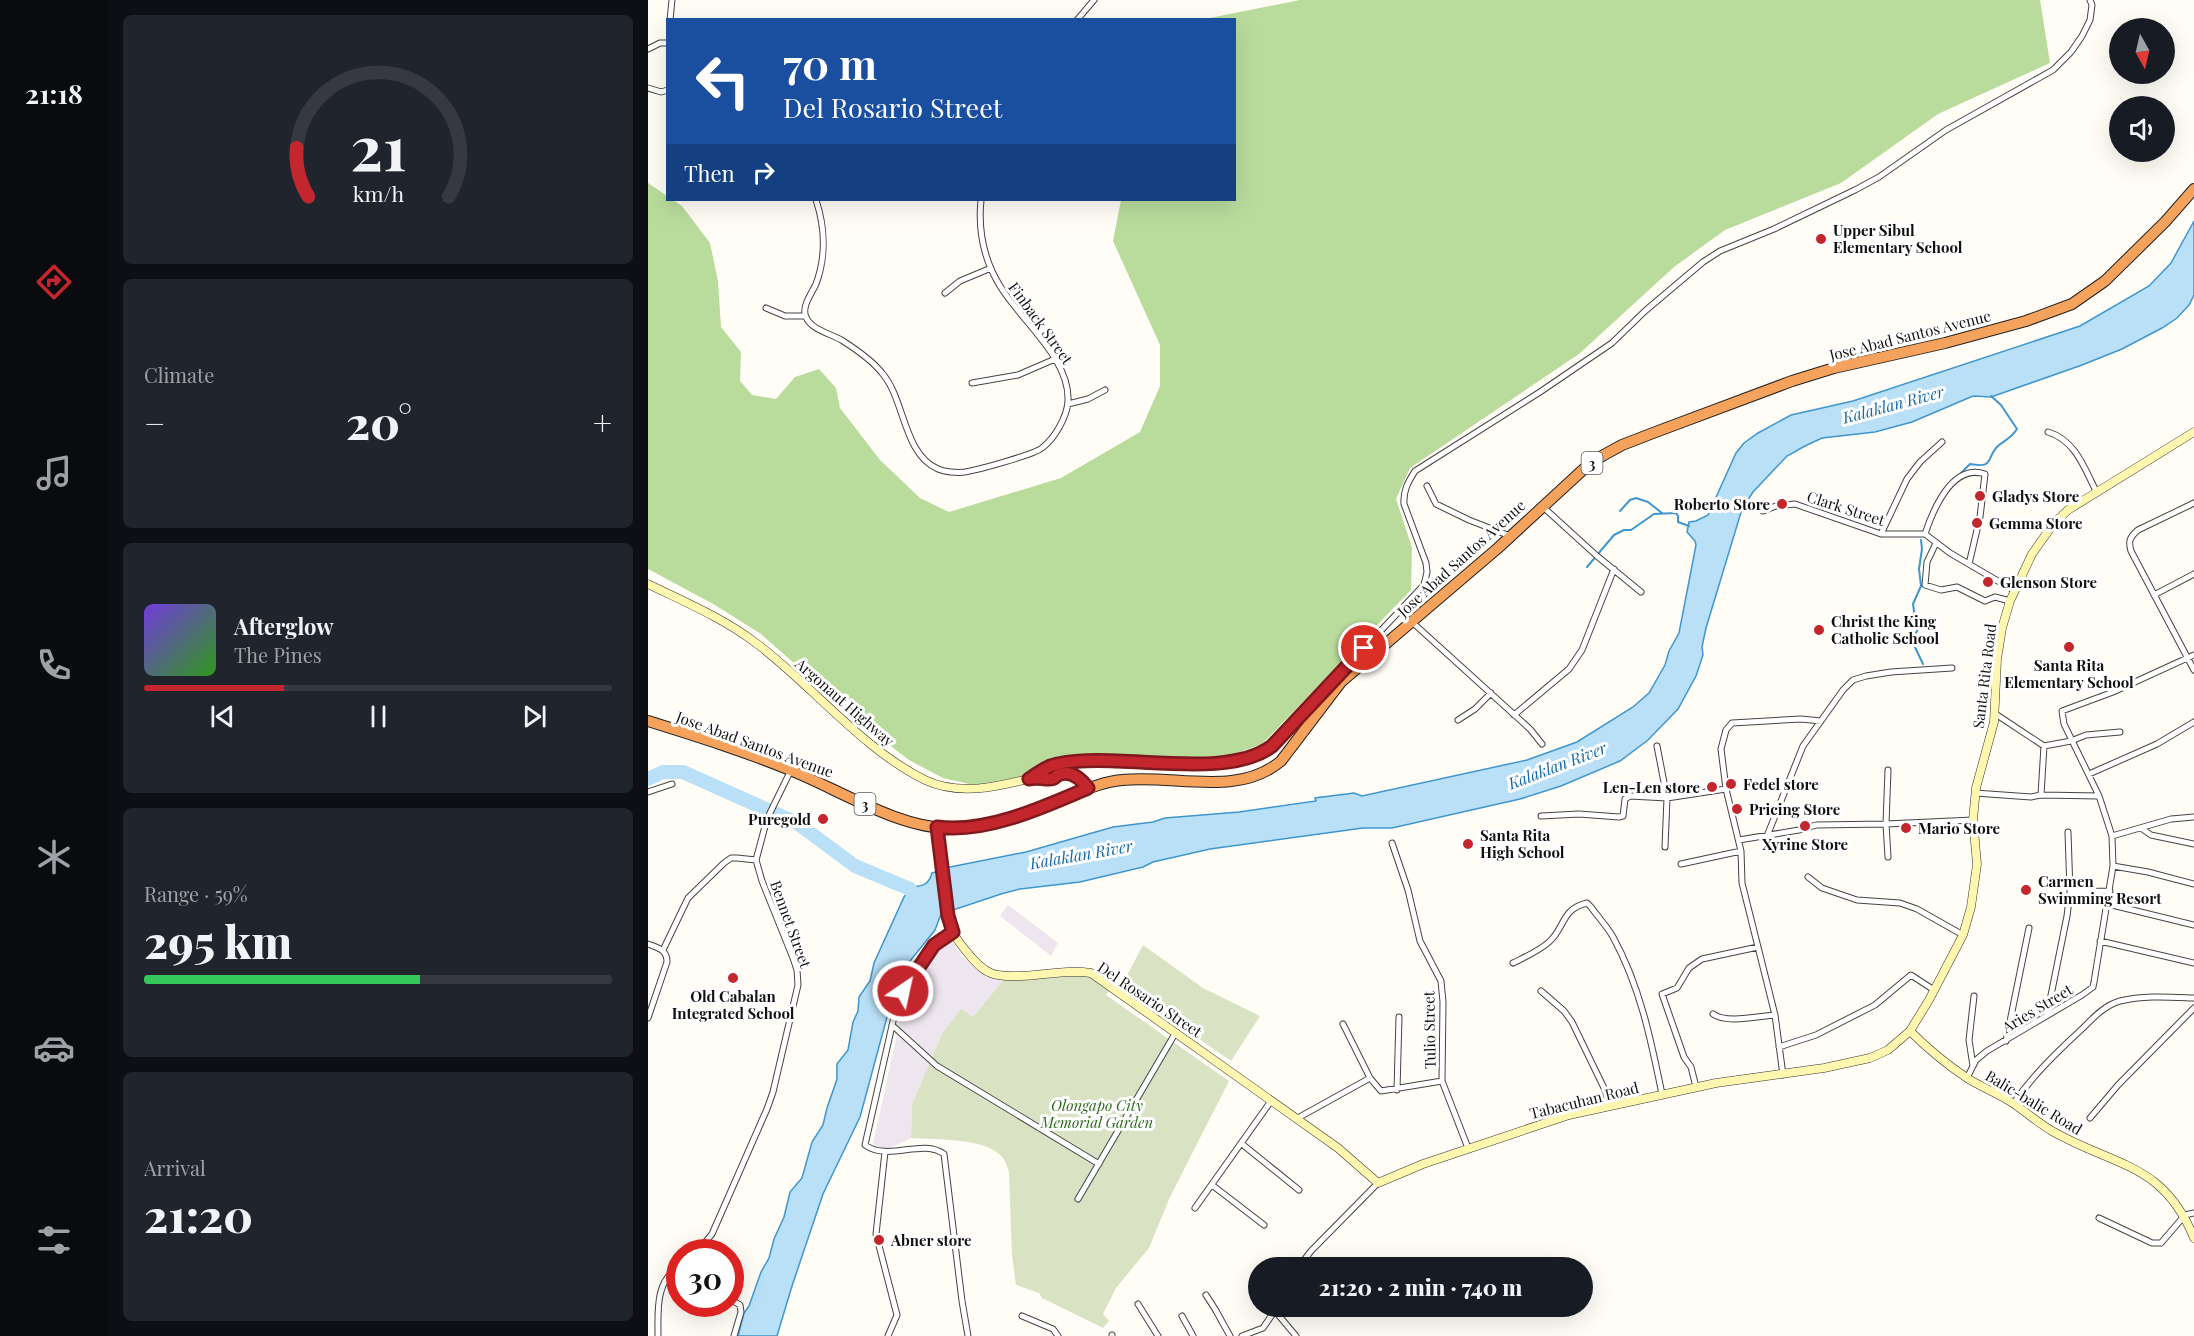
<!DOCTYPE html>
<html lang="en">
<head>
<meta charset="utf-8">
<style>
	body { margin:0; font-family:"Playfair Display",serif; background:#20242c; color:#f1f3f6; height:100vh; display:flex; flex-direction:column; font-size:22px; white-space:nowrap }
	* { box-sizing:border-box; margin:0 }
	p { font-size:20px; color:#9ea1a6 }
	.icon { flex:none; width:33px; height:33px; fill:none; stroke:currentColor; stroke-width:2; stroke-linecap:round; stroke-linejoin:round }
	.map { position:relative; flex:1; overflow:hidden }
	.drawer { display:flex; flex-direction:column; gap:15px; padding:15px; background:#0d0f14; width:540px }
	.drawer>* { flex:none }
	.top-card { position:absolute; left:18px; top:18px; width:570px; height:183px; border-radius:0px; box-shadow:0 6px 24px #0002; background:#1a4fa0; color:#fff; overflow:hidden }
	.needle { width:39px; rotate:172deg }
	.fabs { position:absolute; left:1461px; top:18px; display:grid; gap:12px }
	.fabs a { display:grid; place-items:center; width:66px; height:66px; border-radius:50%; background:#171b24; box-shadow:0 6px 24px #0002; font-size:30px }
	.speed { position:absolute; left:18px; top:1239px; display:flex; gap:12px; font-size:30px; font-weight:700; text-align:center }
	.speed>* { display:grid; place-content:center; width:78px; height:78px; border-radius:50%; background:#171b24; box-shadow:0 6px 24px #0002; line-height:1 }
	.speed .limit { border:9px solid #d22; background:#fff; color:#111 }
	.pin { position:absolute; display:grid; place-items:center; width:51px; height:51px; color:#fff; margin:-26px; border:3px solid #fff; border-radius:50%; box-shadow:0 2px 6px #0007 }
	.me { position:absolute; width:66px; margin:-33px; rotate:34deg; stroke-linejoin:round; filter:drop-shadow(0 0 4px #0008) }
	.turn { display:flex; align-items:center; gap:21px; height:126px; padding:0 18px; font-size:27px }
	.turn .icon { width:78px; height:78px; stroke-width:2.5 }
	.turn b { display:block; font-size:42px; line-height:51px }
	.then { display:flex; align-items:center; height:57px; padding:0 18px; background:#0003; gap:12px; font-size:22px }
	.big { font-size:45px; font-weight:800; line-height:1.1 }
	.drawer .widget { flex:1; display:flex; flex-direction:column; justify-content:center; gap:9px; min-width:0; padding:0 21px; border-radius:9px; background:#20242c }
	.drawer .dial { align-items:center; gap:0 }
	.dial svg { height:156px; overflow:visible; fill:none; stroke:#363941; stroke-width:7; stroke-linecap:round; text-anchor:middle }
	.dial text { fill:#f1f3f6; stroke:none }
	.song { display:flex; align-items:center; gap:18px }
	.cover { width:72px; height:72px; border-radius:9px; background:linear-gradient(135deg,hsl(260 70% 55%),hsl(110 70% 35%)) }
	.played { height:6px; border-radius:3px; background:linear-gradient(90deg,#c4262e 30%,#363941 30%) }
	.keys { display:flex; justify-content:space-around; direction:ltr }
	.heat { display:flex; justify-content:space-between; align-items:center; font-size:33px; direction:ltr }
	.charge { height:9px; border-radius:4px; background:linear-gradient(90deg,#34c759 59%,#363941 0) }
	.trip { position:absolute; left:600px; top:1257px; width:345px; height:60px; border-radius:30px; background:#171b24; box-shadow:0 6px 24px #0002; font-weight:800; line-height:60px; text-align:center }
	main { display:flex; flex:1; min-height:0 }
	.dock { display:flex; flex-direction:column; width:108px; justify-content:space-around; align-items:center; background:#090b0e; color:#9ea1a6 }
	.dock .icon { width:42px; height:42px }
	.dock .active { color:#c4262e }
	.dock b { font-size:27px; color:#f1f3f6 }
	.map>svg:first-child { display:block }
	.industrial { fill:#eee6ef }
	.forest { fill:#b9dc9c }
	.cemetery { fill:#d9e3c4 }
	.water { fill:#b9e0f7; stroke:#3f96cf; stroke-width:1.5 }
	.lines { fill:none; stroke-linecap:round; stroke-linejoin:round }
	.stream { stroke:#3f96cf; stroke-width:2 }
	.river { stroke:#b9e0f7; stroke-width:14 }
	.street-casing { stroke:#444; stroke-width:7 }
	.secondary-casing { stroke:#333; stroke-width:9 }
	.highway-casing { stroke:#222; stroke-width:12 }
	.street { stroke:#fff; stroke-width:5 }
	.secondary { stroke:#fff6b0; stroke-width:8 }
	.highway { stroke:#f5a25d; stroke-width:10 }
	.route-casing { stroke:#7f191e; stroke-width:15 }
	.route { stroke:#c4262e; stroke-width:10 }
	.poi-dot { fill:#c4262e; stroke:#fff; stroke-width:2 }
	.labels { text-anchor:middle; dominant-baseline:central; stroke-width:6; stroke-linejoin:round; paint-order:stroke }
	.shield { fill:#fff; stroke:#585858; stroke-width:1.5 }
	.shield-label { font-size:14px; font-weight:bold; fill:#111 }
	.poi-label { font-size:15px; font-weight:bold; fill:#111; stroke:#fff; text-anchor:start }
	.street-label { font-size:15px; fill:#111; stroke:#fff }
	.park-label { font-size:15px; font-style:italic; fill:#2f6b1f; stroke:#fff }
	.water-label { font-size:16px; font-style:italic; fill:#1768a6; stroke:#fff }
</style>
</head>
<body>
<main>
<nav class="dock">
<b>21:18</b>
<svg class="icon active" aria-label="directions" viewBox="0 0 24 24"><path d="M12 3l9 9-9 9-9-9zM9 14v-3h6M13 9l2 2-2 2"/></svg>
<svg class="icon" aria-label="music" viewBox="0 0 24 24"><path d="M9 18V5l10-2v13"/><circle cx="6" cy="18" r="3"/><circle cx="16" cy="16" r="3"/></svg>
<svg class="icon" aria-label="phone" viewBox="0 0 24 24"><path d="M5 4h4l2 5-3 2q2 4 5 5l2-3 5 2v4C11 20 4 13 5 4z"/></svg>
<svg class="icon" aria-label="climate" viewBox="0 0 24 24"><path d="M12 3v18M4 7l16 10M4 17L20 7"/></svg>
<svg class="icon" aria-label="car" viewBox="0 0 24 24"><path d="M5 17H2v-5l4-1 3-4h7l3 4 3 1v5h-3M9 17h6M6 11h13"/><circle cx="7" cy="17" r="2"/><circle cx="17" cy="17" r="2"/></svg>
<svg class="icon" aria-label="filters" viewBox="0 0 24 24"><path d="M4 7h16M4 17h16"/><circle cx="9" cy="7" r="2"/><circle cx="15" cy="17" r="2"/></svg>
</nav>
<section class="drawer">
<div class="widget dial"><svg viewBox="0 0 100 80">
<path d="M14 69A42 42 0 1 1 86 69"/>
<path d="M14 69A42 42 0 0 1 8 44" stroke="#c4262e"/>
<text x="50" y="56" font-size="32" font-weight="700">21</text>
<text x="50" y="72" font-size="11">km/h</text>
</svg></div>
<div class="widget"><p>Climate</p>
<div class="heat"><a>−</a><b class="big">20°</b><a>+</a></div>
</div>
<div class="widget">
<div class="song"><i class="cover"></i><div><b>Afterglow</b><p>The Pines</p></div></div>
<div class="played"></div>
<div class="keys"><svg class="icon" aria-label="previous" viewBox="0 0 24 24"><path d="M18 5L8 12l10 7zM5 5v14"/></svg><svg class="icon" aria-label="pause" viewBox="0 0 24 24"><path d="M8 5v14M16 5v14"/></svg><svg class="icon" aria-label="next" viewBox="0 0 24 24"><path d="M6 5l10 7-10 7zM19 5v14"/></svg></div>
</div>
<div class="widget"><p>Range · 59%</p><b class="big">295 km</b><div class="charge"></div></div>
<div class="widget"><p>Arrival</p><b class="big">21:20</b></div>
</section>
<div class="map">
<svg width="1546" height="1336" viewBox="0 0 1546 1336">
	<rect width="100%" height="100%" fill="#fffdf5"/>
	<!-- industrial -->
	<path class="industrial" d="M360,905L410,943L403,956L352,916Z
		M303,940L313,955L337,977L356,979L325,1017L294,1034L264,1104L263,1138L238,1150L225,1144L256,1002L293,943Z"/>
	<!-- forest -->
	<path class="forest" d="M652,0H1392L1402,63L1290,114L1193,183L1077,230L1026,267L931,354L762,468L748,499L764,548L763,590L614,744L573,759L457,756L407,760L391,767L377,776L326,785L295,778L261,760L223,731L113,634L67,605L0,569V183L19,196L20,200H25L34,206L62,243L70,281L73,327L93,352L92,381L104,395L128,399L147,377L171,369L188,388L192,408L232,460L272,498L301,512L413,478L492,432L512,386V345L465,241L473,200H586V20L557,19Z"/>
	<!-- cemetery -->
	<path class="cemetery" d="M495,945L555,988L612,1016L583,1061L474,985Z
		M438,973L461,991L458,995L581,1081L522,1197L501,1248L468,1288L455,1314L461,1321L455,1328L394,1298L391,1293L368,1285L364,1255L361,1172C359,1167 358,1162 355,1158C339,1137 288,1140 263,1138L264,1104L294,1034L313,1009L325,1017L356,979Z"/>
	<!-- water -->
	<path class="water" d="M1546,221V295L1541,305L1529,318L1514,328L1474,349L1434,365L1343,397L1325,396L1264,422L1227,432L1174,438L1157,446L1139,456L1105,492L1094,509L1058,628L1054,647L1055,655L1048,676L1030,709L1000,740L972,761L913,786L872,799L744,828H715L562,849L505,862L495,867L432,882L372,889L353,894L293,914L287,930L262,961L242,1006L212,1117L175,1194L144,1286L129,1336H90L96,1313L101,1306L113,1272L121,1258L126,1239L136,1217L142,1192L154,1178L164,1142L175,1125L179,1108L189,1079V1064L200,1050L205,1022L210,1011L211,997L222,981L226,963L256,897L264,887C274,886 281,885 284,873L302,867L378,852L465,827L505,822L517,818L591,812L668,801L667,798L706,793L714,796L879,760L929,742L985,707L1001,693L1017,665L1021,651L1031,633L1048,545L1047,541L1039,532L1041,522L1048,521L1060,515L1088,453L1096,443L1110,433L1143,415L1205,401L1432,326L1501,286L1523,263Z"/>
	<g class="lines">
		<!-- stream -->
		<path class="stream" d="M1309,477L1322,464C1348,469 1337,457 1351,445C1358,440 1364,437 1369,429L1353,405L1343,396
			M972,511L982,500L988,498L1000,502L1014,513
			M1273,540L1274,549L1271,569L1273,586L1265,604L1269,631L1264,641L1275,664
			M939,567L966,535L976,530H983L1006,514L1028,513L1030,516V522L1041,526"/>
		<!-- river -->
		<path class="river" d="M0,779L15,772H35L149,823L207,866L262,889L270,904"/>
		<!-- street casing -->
		<g class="street-casing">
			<path id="street" d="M22,20L24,0
				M429,20L446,0
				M0,49L12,43H20
				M0,88L13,92L20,90
				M168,200C177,227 178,257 168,284C164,293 153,307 158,317C163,330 184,334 195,341C209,350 224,360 234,373C257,399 255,454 290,469C297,472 309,473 317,472C329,470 385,455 394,448C407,438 419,417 420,401C422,358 373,321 352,286C336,260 330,230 333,200
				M297,293L312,281L343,268
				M118,308L137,316H157
				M324,383L370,375L407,359
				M420,404L440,399L457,390
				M1400,432C1427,440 1436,467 1448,491
				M779,486L788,504L821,520L862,536
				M1546,503L1490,530C1482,537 1480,541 1483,551L1546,670
				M895,507L949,556L993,592
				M1115,511L1128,506L1147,504L1233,534H1277L1302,553L1367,591
				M1233,534L1259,479L1272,462L1294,442
				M1277,534C1285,510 1304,463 1337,474L1332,517L1321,564
				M1288,543L1279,562L1277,585L1293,590L1309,587L1337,601L1347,597L1362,601
				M1506,595L1546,574
				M764,622L882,729L894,744
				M1346,713L1396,746L1423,741L1438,735L1472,732
				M866,715L921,669L934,650L966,569
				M810,720L827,709L843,693
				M1009,746L1019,798L1017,847
				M1396,746L1393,795L1451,796
				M392,771L408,764L446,761L582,763L605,757L624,746L776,585L779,572L778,563L756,504C755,491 760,482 767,471L892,392L964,343L997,311L1055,262L1072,251L1126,229L1207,190L1231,177L1298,130L1405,70L1423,52L1434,36L1442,20L1444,5L1442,0
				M1441,774L1509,744L1546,722
				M0,792L24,784
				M1327,793L1383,797L1393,795
				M893,816L931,814L971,817L975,816L977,799L982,796L1019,798L1078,789
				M1493,828L1503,835L1546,844
				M1119,836L1155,746L1195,690L1205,680L1218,676L1243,672L1304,668
				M1464,836L1523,819L1546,817
				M1091,840L1151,830L1168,825L1238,824L1325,820
				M744,843L760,890L772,941L793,981L795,1002L794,1081L820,1148
				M1240,857L1238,824L1240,770
				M1033,864L1093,851
				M1465,866L1500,872L1546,884
				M1160,877L1174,888L1209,900L1252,903L1269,909L1315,935
				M1422,892L1462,891
				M1460,904L1546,925
				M305,932C278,948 260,980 248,1008L217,1145C241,1162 274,1138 296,1154L314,1301L320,1336
				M1452,941L1546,963
				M0,944C10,948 19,949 19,962L0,1018
				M15,950L40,898L76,863L83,858H89L108,860
				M865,963C877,957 891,951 901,942C917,928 913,909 939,903L943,907C950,917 959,926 965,937C992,986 1003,1040 1014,1094
				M893,991L916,1011L924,1022L957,1090L961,1107
				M1065,1014C1078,1024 1111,1016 1127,1015
				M1399,1015L1419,916L1422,892L1420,832
				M695,1024L722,1078L733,1091L794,1081
				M244,1025L289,1066L451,1164
				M1358,1041L1381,928
				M1131,1047L1168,1035L1227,1005L1263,975L1286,990
				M1325,1066L1321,1040L1326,996
				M1135,1075L1127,1015L1094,883L1093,851L1078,789L1073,749L1078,730L1084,723L1153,719L1173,721
				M1319,1078L1328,1060L1339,1051L1434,995L1445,987L1446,982L1465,866L1464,836L1451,796L1416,724L1414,711L1465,692L1546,655
				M1048,1087L1043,1067L1036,1057L1014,994L1029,988L1041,968L1054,959L1110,947
				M749,1090L751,1017
				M1365,1104C1385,1075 1409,1052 1435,1028C1445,1018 1457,1005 1472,1001C1496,995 1521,997 1546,998
				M1442,1118L1470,1085L1546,1008
				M648,1119L722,1078
				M594,1144L651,1190
				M237,1152L228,1234L249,1315L240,1336
				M564,1185L616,1225
				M430,1199L528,1032
				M547,1208L623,1101
				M1451,1218L1504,1243H1513L1537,1215L1546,1213
				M49,1252L64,1234L119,1109L125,1092L150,985L149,970L145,958L114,881L108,860L119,819L143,770
				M650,1268L663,1251L730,1183
				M558,1295L567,1309L582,1336
				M82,1299L92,1305L93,1312L86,1336
				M490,1304L510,1336
				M627,1311L648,1336
				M374,1316L405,1329L410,1336
				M534,1316L545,1336
				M464,1335V1336
				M10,1336C10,1312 7,1279 32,1267
				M594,1336L615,1328L630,1306"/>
		</g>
		<!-- secondary casing -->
		<g class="secondary-casing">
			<path id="secondary" d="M0,584C37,602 75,618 108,643C164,685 214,749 277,780C311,796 349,787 384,778C391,777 398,770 405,771C420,772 431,776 440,788
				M392,777L406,778L413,773
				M289,827C293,857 292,905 305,932C309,941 317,950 324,958C331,966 339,974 350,975C381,980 412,968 443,973L690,1148L730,1183L775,1164L921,1115L1068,1083L1176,1068L1222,1058L1240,1050L1262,1031L1281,1000L1315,935L1323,907L1329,864L1325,820L1328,788L1346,722L1349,659L1354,628L1362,601L1384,554L1406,523L1420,510L1546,432
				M1262,1031C1279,1048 1298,1064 1319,1078C1333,1087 1349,1093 1363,1102C1377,1111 1390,1123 1404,1131C1467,1167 1515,1162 1546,1238"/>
		</g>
		<!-- highway casing -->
		<g class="highway-casing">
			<path id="highway" d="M0,721C48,736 96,751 142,770C190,789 253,830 304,828C340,827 377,814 410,801C431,793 451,782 474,780C526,774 589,798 633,761L693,682L850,548L938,467L954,456L974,445L1005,433L1144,381L1186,368L1297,343L1378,321L1424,304L1457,281L1517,222L1546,189"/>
		</g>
		<!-- street -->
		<use href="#street" class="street"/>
		<!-- secondary -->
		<use href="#secondary" class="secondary"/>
		<!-- highway -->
		<use href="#highway" class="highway"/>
	</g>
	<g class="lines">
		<!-- route casing -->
		<g class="route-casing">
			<path id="route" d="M255,991L286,945L305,932L300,916L289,827C337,834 396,807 440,788C433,779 422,769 410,775C405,778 408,779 401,779C393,779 389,777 381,779C390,773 399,766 410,764C469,751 577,782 624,746L716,648"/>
		</g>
		<!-- route -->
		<use href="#route" class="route"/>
	</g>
	<!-- markers -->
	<g class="poi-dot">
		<circle cx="1173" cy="239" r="6"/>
		<circle cx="1332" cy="496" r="6"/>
		<circle cx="1134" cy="504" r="6"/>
		<circle cx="1329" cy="523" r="6"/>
		<circle cx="1340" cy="582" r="6"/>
		<circle cx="1171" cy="630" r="6"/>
		<circle cx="1421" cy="647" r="6"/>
		<circle cx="1083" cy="784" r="6"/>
		<circle cx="1064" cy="787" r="6"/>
		<circle cx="1089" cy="809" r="6"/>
		<circle cx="175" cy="819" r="6"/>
		<circle cx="1157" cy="826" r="6"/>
		<circle cx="1258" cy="828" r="6"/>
		<circle cx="820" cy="844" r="6"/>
		<circle cx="1378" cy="890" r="6"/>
		<circle cx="85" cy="978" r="6"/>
		<circle cx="231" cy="1240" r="6"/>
	</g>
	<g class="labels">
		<!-- shield labels -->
		<g class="shield">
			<rect x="933.5" y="452" width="21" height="22" rx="4.5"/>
			<rect x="206.5" y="793" width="21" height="22" rx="4.5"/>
		</g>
		<g class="shield-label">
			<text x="944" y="463">3</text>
			<text x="217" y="804">3</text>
		</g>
		<!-- poi labels -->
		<g class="poi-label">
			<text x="1185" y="230">Upper Sibul<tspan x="1185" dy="17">Elementary School</tspan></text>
			<text x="1344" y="496">Gladys Store</text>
			<text x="1122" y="504" text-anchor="end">Roberto Store</text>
			<text x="1341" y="523">Gemma Store</text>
			<text x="1352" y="582">Glenson Store</text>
			<text x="1183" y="621">Christ the King<tspan x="1183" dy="17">Catholic School</tspan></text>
			<text x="1421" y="665" text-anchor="middle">Santa Rita<tspan x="1421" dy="17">Elementary School</tspan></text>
			<text x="1095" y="784">Fedel store</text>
			<text x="1052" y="787" text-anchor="end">Len-Len store</text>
			<text x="1101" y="809">Pricing Store</text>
			<text x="163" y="819" text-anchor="end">Puregold</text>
			<text x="1270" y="828">Mario Store</text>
			<text x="832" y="835">Santa Rita<tspan x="832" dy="17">High School</tspan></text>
			<text x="1157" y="844" text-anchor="middle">Xyrine Store</text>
			<text x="1390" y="881">Carmen<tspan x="1390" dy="17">Swimming Resort</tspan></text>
			<text x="85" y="996" text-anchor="middle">Old Cabalan<tspan x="85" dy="17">Integrated School</tspan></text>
			<text x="243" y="1240">Abner store</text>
		</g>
		<!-- street labels -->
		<g class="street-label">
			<text transform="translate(393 323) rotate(54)">Finback Street</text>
			<text transform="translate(1262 335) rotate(-14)">Jose Abad Santos Avenue</text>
			<text transform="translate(1198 508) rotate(18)">Clark Street</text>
			<text transform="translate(813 558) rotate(-42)">Jose Abad Santos Avenue</text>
			<text transform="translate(1336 676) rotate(-83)">Santa Rita Road</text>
			<text transform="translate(197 702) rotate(41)">Argonaut Highway</text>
			<text transform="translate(107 744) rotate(20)">Jose Abad Santos Avenue</text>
			<text transform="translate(143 924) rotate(70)">Bennet Street</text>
			<text transform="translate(502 999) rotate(34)">Del Rosario Street</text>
			<text transform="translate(1389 1008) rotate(-31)">Aries Street</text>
			<text transform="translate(781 1030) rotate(-91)">Tulio Street</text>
			<text transform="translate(936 1100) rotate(-14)">Tabacuhan Road</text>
			<text transform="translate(1386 1102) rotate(31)">Balic-balic Road</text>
		</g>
		<!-- park labels -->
		<g class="park-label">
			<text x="449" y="1105">Olongapo City<tspan x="449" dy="17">Memorial Garden</tspan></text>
		</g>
		<!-- water labels -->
		<g class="water-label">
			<text transform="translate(1245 404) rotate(-15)">Kalaklan River</text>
			<text transform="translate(909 765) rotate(-21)">Kalaklan River</text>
			<text transform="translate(433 854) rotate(-10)">Kalaklan River</text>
		</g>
	</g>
</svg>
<div class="fabs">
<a><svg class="needle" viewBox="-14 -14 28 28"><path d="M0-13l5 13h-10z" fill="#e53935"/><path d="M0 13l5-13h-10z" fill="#9ea1a6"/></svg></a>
<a><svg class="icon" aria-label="sound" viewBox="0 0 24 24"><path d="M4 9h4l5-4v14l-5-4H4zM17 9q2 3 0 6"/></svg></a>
</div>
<div class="speed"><div class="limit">30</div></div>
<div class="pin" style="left:716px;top:648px;background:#d93025"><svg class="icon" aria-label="arrive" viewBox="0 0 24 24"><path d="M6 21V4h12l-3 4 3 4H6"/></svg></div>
<svg class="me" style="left:255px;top:991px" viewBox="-20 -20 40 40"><circle r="17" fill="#c4262e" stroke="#fff" stroke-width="3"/><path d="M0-11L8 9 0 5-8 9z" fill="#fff"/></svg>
<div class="trip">21:20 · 2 min · 740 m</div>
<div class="top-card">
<div class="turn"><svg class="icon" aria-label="left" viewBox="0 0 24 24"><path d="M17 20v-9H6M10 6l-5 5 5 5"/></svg><div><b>70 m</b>Del Rosario Street</div></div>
<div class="then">Then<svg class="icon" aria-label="right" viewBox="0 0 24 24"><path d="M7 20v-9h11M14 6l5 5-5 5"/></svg></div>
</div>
</div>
</main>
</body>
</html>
